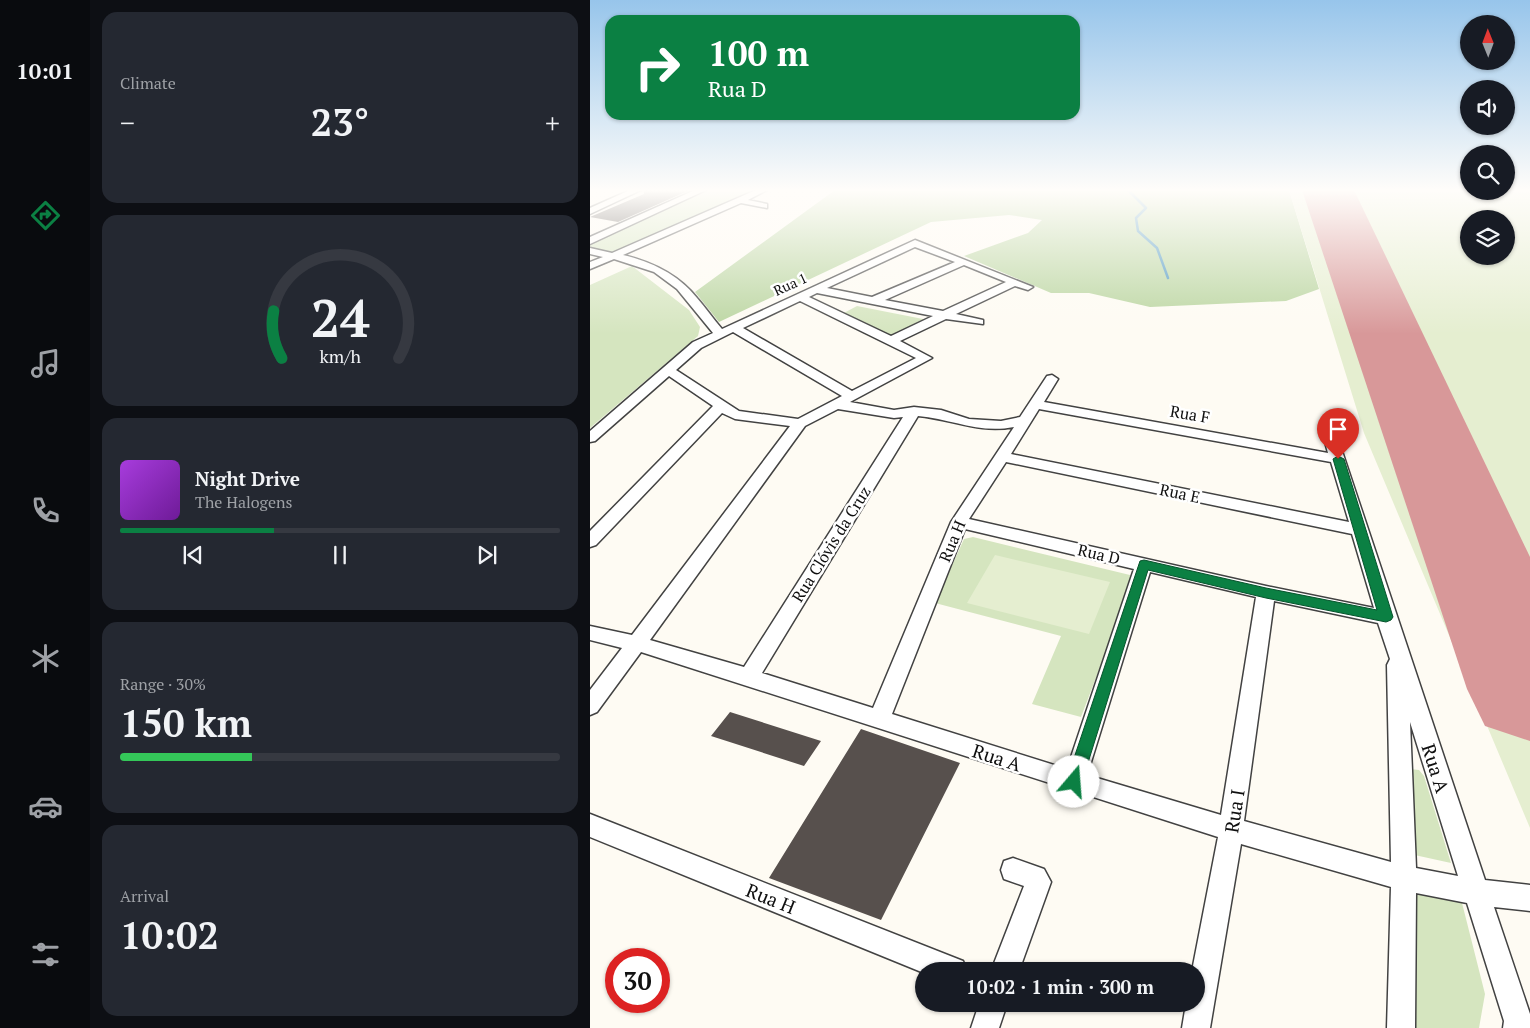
<!DOCTYPE html>
<html lang="en">
<head>
<meta charset="utf-8">
<style>
	body { margin:0; font-family:"PT Serif",serif; background:#242831; color:#f1f3f6; height:100vh; display:flex; flex-direction:column; font-size:19px; white-space:nowrap }
	* { box-sizing:border-box; margin:0 }
	p { font-size:16px; color:#9ea1a6 }
	.icon { flex:none; width:28px; height:28px; fill:none; stroke:currentColor; stroke-width:2; stroke-linecap:round; stroke-linejoin:round }
	.map { position:relative; flex:1; overflow:hidden }
	.panel { display:flex; flex-direction:column; gap:12px; padding:12px; background:#0d0f14; width:500px }
	.panel>* { flex:none }
	.guide { position:absolute; left:15px; top:15px; width:475px; height:105px; border-radius:15px; box-shadow:0 1px 4px #0004; background:#0b8043; color:#fff; overflow:hidden }
	.needle { width:32px; rotate:359deg }
	.controls { position:absolute; left:870px; top:15px; display:grid; gap:10px }
	.controls a { display:grid; place-items:center; width:55px; height:55px; border-radius:50%; background:#171b24; box-shadow:0 1px 4px #0004; font-size:25px }
	.speed { position:absolute; left:15px; top:948px; display:flex; gap:10px; font-size:25px; font-weight:700; text-align:center }
	.speed>* { display:grid; place-content:center; width:65px; height:65px; border-radius:50%; background:#171b24; box-shadow:0 1px 4px #0004; line-height:1 }
	.speed .limit { border:8px solid #d22; background:#fff; color:#111 }
	.pin { position:absolute; display:grid; place-items:center; width:42px; height:42px; color:#fff; margin:-51px -21px; border-radius:50% 50% 50% 0; rotate:-45deg; box-shadow:0 0 5px #0007 }
	.pin .icon { rotate:45deg }
	.me { position:absolute; width:55px; margin:-28px; rotate:18deg; stroke-linejoin:round; filter:drop-shadow(0 0 4px #0008) }
	.turn { display:flex; align-items:center; gap:18px; height:105px; padding:0 20px; font-size:22px }
	.turn .icon { width:65px; height:65px; stroke-width:2.5 }
	.turn b { display:block; font-size:35px; line-height:42px }
	.big { font-size:38px; font-weight:800; line-height:1.1 }
	.panel .widget { flex:1; display:flex; flex-direction:column; justify-content:center; gap:8px; min-width:0; padding:0 18px; border-radius:15px; background:#242831 }
	.panel .dial { align-items:center; gap:0 }
	.dial svg { height:130px; overflow:visible; fill:none; stroke:#363941; stroke-width:7; stroke-linecap:round; text-anchor:middle }
	.dial text { fill:#f1f3f6; stroke:none }
	.song { display:flex; align-items:center; gap:15px }
	.cover { width:60px; height:60px; border-radius:8px; background:linear-gradient(135deg,hsl(280 70% 55%),hsl(280 70% 35%)) }
	.played { height:5px; border-radius:2px; background:linear-gradient(90deg,#0b8043 35%,#363941 35%) }
	.keys { display:flex; justify-content:space-around; direction:ltr }
	.heat { display:flex; justify-content:space-between; align-items:center; font-size:28px; direction:ltr }
	.charge { height:8px; border-radius:4px; background:linear-gradient(90deg,#34c759 30%,#363941 0) }
	.trip { position:absolute; left:325px; top:962px; width:290px; height:50px; border-radius:25px; background:#171b24; box-shadow:0 1px 4px #0004; font-weight:800; line-height:50px; text-align:center }
	main { display:flex; flex:1; min-height:0 }
	.tabs { display:flex; flex-direction:column; width:90px; justify-content:space-around; align-items:center; background:#090b0e; color:#9ea1a6 }
	.tabs .icon { width:35px; height:35px }
	.tabs .active { color:#0b8043 }
	.tabs b { font-size:22px; color:#f1f3f6 }
	.map>svg:first-child { display:block }
	.green { fill:#d5e5bf }
	.forest { fill:#bad5a0 }
	.pitch { fill:#e5eed0; fill-rule:evenodd }
	.lines { fill:none; stroke-linecap:round; stroke-linejoin:round }
	.stream { stroke:#4b95c0; stroke-width:2.5 }
	.runway { fill:#d89899; fill-rule:evenodd }
	.building { fill:#57504d }
	.minor-casing { stroke:#424242; stroke-width:3 }
	.minor { fill:#fff; fill-rule:evenodd }
	.route { fill:#0b8043; stroke:#07532c }
	.labels { text-anchor:middle; dominant-baseline:central; stroke-width:5; stroke-linejoin:round; paint-order:stroke }
	.far-street-label { font-size:14px; fill:#0f0f0f; stroke:#fff }
	.street-label { font-size:16px; fill:#0f0f0f; stroke:#fff }
	.near-street-label { font-size:19px; fill:#0f0f0f; stroke:#fff }
</style>
</head>
<body>
<main>
<nav class="tabs">
<b>10:01</b>
<svg class="icon active" aria-label="directions" viewBox="0 0 24 24"><path d="M12 3l9 9-9 9-9-9zM9 14v-3h6M13 9l2 2-2 2"/></svg>
<svg class="icon" aria-label="music" viewBox="0 0 24 24"><path d="M9 18V5l10-2v13"/><circle cx="6" cy="18" r="3"/><circle cx="16" cy="16" r="3"/></svg>
<svg class="icon" aria-label="phone" viewBox="0 0 24 24"><path d="M5 4h4l2 5-3 2q2 4 5 5l2-3 5 2v4C11 20 4 13 5 4z"/></svg>
<svg class="icon" aria-label="climate" viewBox="0 0 24 24"><path d="M12 3v18M4 7l16 10M4 17L20 7"/></svg>
<svg class="icon" aria-label="car" viewBox="0 0 24 24"><path d="M5 17H2v-5l4-1 3-4h7l3 4 3 1v5h-3M9 17h6M6 11h13"/><circle cx="7" cy="17" r="2"/><circle cx="17" cy="17" r="2"/></svg>
<svg class="icon" aria-label="filters" viewBox="0 0 24 24"><path d="M4 7h16M4 17h16"/><circle cx="9" cy="7" r="2"/><circle cx="15" cy="17" r="2"/></svg>
</nav>
<section class="panel">
<div class="widget"><p>Climate</p>
<div class="heat"><a>−</a><b class="big">23°</b><a>+</a></div>
</div>
<div class="widget dial"><svg viewBox="0 0 100 80">
<path d="M14 69A42 42 0 1 1 86 69"/>
<path d="M14 69A42 42 0 0 1 9 40" stroke="#0b8043"/>
<text x="50" y="56" font-size="32" font-weight="700">24</text>
<text x="50" y="72" font-size="11">km/h</text>
</svg></div>
<div class="widget">
<div class="song"><i class="cover"></i><div><b>Night Drive</b><p>The Halogens</p></div></div>
<div class="played"></div>
<div class="keys"><svg class="icon" aria-label="previous" viewBox="0 0 24 24"><path d="M18 5L8 12l10 7zM5 5v14"/></svg><svg class="icon" aria-label="pause" viewBox="0 0 24 24"><path d="M8 5v14M16 5v14"/></svg><svg class="icon" aria-label="next" viewBox="0 0 24 24"><path d="M6 5l10 7-10 7zM19 5v14"/></svg></div>
</div>
<div class="widget"><p>Range · 30%</p><b class="big">150 km</b><div class="charge"></div></div>
<div class="widget"><p>Arrival</p><b class="big">10:02</b></div>
</section>
<div class="map">
<svg width="940" height="1028" viewBox="0 0 940 1028">
	<rect width="100%" height="100%" fill="#fefbf3"/>
	<!-- green -->
	<path class="green" d="M118,190H168L24,253L0,248V244Z
		M42,266L99,310L110,327L108,336L0,428V285Z
		M267,306L338,320L301,338L252,314Z
		M383,537L540,575L544,578L491,717L442,704L471,636L345,603L374,539Z
		M820,769L829,770L834,776L861,863L820,854Z
		M822,885L871,899L895,994L889,1028H822Z"/>
	<!-- forest -->
	<path class="forest" d="M245,190H699L729,289L696,301L560,307L499,293H461L374,256L438,233L452,220L419,215L341,222L129,322L105,292Z"/>
	<!-- pitch -->
	<path class="pitch" d="M699,190H940V828L774,433ZM879,219H916V256H879Z
		M405,555L520,582L499,634L377,603Z"/>
	<g class="lines">
		<!-- stream -->
		<path class="stream" d="M538,190L556,208L546,218L548,231L567,248L578,278"/>
		<!-- runway -->
		<path class="runway" d="M712,190H764L940,557V741L895,726L877,689Z"/>
	</g>
	<!-- building -->
	<path class="building" d="M54,190H100L28,222L0,217L54,194Z
		M140,712L231,741L214,766L121,736Z
		M271,729L370,763L291,920L179,878Z"/>
	<g class="lines">
		<!-- minor casing -->
		<g class="minor-casing">
			<path id="minor" d="M40,190H51L0,214V208Z
				M105,190H116L0,244V237Z
				M166,190H177L158,200L177,204V208L151,203L33,255C62,262 88,274 107,298C116,308 123,319 132,329L325,240L443,287L438,290L425,286L366,314L393,320V324L356,319L310,341L342,358L260,402L304,410L324,407L351,410L379,419L411,421L430,417L457,376L462,375L468,379L454,402L738,453L731,427L733,424H743L895,880L940,885V911L904,907L940,1014V1028H913L914,1021L877,903L826,893L825,1028H797L801,887L651,844L620,1028H592L596,1004H606V971H602L628,837L51,652L7,712L0,715V690L32,648L0,640V626L42,635L200,426L145,419L132,413L6,545L0,547V531L123,406L79,376L5,441L0,442V431L103,342L123,333L87,289L64,272L24,259L0,269V262L13,257L0,254V248L22,253ZM325,247L365,262L282,297L237,288ZM374,265L416,282L353,311L295,300ZM227,293L343,316L301,336L219,297ZM210,301L326,358L262,391L153,328ZM143,332L252,396L208,419L149,411L86,370L111,348ZM248,409L304,418L313,417L154,667L60,640L215,426ZM449,409L741,462L759,522L421,454ZM328,416C362,419 389,434 424,427L361,522L283,708L172,673ZM416,462L762,534L784,608L676,586L379,519ZM375,529L544,569L477,769L302,714ZM560,572L666,597L631,815L497,775ZM684,601L788,623L800,659L797,665L801,862L654,821ZM820,722L868,876L826,868Z
				M0,814L373,961L377,971L334,973L0,837Z
				M423,858L454,869L461,882L429,971H401L434,886L414,879L411,870L414,861Z
				M389,1004H417L409,1028H381Z"/>
		</g>
		<!-- minor -->
		<use href="#minor" class="minor"/>
	</g>
	<!-- sky -->
	<linearGradient id="sky" x2="0" y2="1"><stop stop-color="#97c5eb"/><stop offset="0.57" stop-color="#fffdfa"/><stop offset="1" stop-color="#fffdfa" stop-opacity="0"/></linearGradient>
	<rect width="940" height="334" fill="url(#sky)"/>
	<!-- route -->
	<path class="route" d="M748,456L754,459L803,617L801,620L796,622L676,598L558,570L492,782L490,788L484,790L478,788L476,782L550,561L554,560L676,588L787,610L743,459Z"/>
	<g class="labels">
		<!-- far-street labels -->
		<g class="far-street-label">
			<text transform="translate(200 284) rotate(-25)">Rua 1</text>
		</g>
		<!-- street labels -->
		<g class="street-label">
			<text transform="translate(600 414) rotate(10)">Rua F</text>
			<text transform="translate(590 493) rotate(12)">Rua E</text>
			<text transform="translate(362 541) rotate(-67)">Rua H</text>
			<text transform="translate(241 544) rotate(-58)">Rua Clóvis da Cruz</text>
			<text transform="translate(509 554) rotate(13)">Rua D</text>
		</g>
		<!-- near-street labels -->
		<g class="near-street-label">
			<text transform="translate(407 757) rotate(18)">Rua A</text>
			<text transform="translate(846 768) rotate(72)">Rua A</text>
			<text transform="translate(644 811) rotate(-81)">Rua I</text>
			<text transform="translate(181 898) rotate(22)">Rua H</text>
		</g>
	</g>
</svg>
<div class="controls">
<a><svg class="needle" viewBox="-14 -14 28 28"><path d="M0-13l5 13h-10z" fill="#e53935"/><path d="M0 13l5-13h-10z" fill="#9ea1a6"/></svg></a>
<a><svg class="icon" aria-label="sound" viewBox="0 0 24 24"><path d="M4 9h4l5-4v14l-5-4H4zM17 9q2 3 0 6"/></svg></a>
<a><svg class="icon" aria-label="search" viewBox="0 0 24 24"><circle cx="10" cy="10" r="6"/><path d="M15 15l6 6"/></svg></a>
<a><svg class="icon" aria-label="layers" viewBox="0 0 24 24"><path d="M12 4l9 5-9 5-9-5zM3 14l9 5 9-5"/></svg></a>
</div>
<div class="speed"><div class="limit">30</div></div>
<div class="pin" style="left:748px;top:459px;background:#d93025"><svg class="icon" aria-label="arrive" viewBox="0 0 24 24"><path d="M6 21V4h12l-3 4 3 4H6"/></svg></div>
<svg class="me" style="left:484px;top:782px" viewBox="-20 -20 40 40"><circle r="19" fill="#fff"/><path d="M0-13L10 11 0 6-10 11z" fill="#0b8043"/></svg>
<div class="trip">10:02 · 1 min · 300 m</div>
<div class="guide">
<div class="turn"><svg class="icon" aria-label="right" viewBox="0 0 24 24"><path d="M7 20v-9h11M14 6l5 5-5 5"/></svg><div><b>100 m</b>Rua D</div></div>
</div>
</div>
</main>
</body>
</html>
